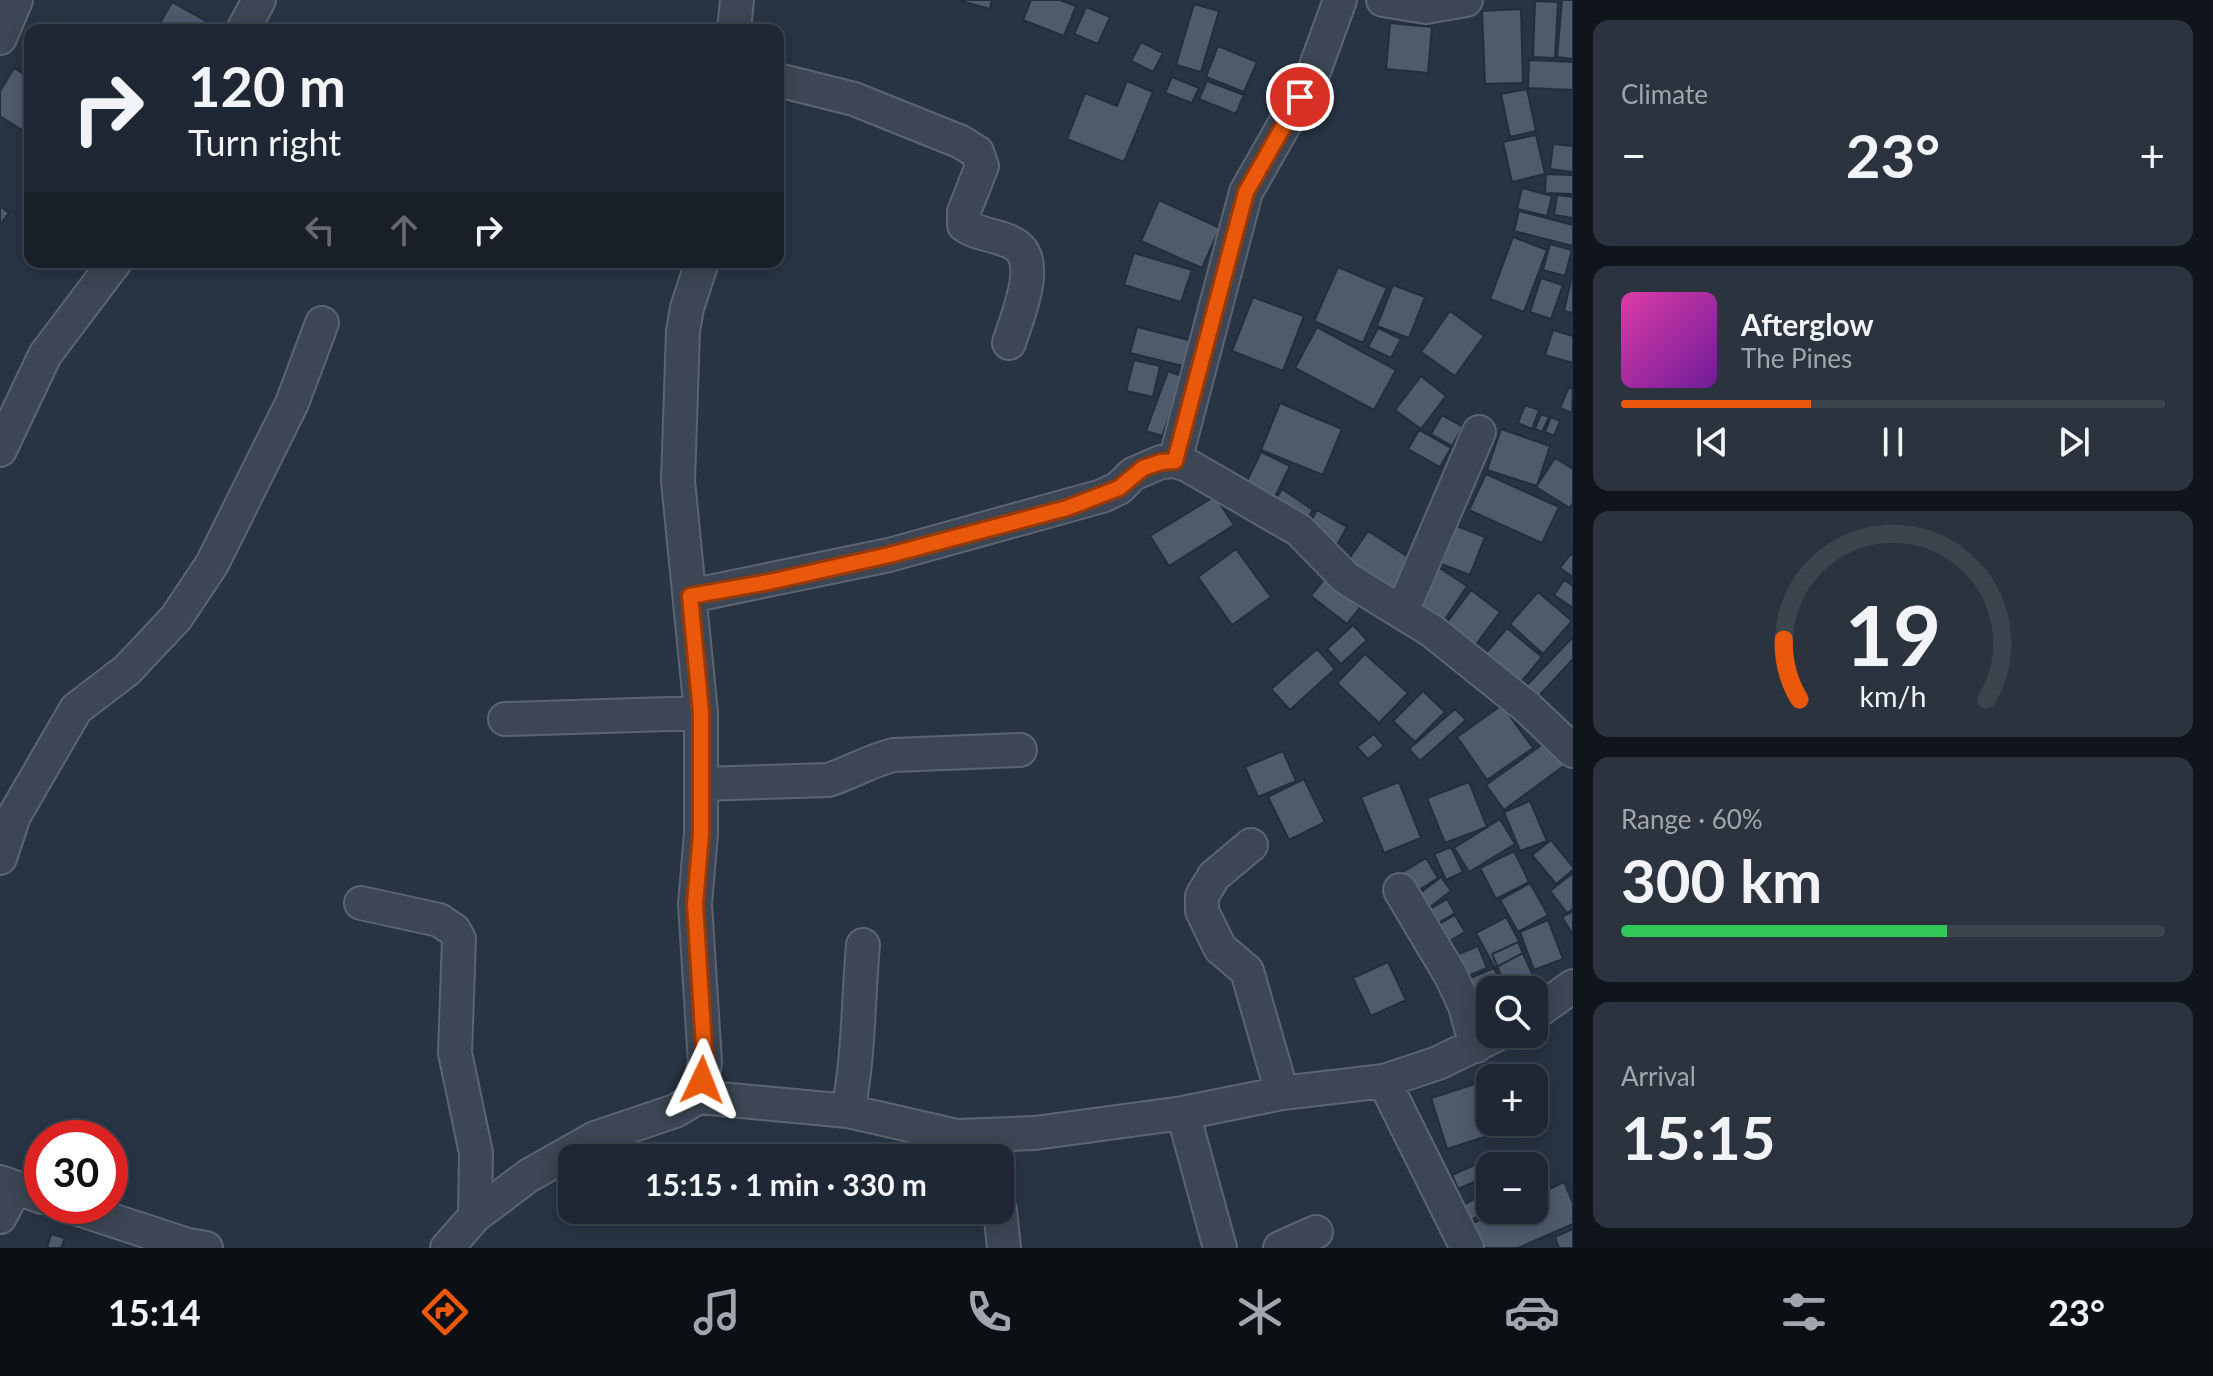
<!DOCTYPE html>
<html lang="en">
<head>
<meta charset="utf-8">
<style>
	body { margin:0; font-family:Lato,sans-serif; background:#2b333f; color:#f1f3f6; height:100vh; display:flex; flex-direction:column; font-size:30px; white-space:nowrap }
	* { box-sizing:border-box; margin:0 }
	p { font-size:26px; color:#a1a5ac }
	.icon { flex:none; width:44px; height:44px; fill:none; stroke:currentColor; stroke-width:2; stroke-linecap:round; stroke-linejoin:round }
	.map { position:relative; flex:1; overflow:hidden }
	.drawer { display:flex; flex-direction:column; gap:20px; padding:20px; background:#10151c; width:640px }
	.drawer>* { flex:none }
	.guide { position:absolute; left:24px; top:24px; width:760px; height:244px; border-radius:16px; box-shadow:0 4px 20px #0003,0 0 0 2px #3c444e; background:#1e2733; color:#f1f3f6; overflow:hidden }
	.fabs { position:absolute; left:1476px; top:976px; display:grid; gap:16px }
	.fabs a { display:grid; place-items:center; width:72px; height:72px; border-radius:16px; background:#1e2733; box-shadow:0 4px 20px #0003,0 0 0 2px #3c444e; font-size:40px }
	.speed { position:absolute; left:24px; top:1120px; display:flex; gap:16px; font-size:40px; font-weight:700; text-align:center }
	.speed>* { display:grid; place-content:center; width:104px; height:104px; border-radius:50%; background:#1e2733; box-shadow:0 4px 20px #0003,0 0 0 2px #3c444e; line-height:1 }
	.speed .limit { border:12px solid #d22; background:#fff; color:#111 }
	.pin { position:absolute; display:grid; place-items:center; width:68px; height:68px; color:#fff; margin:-34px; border:4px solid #fff; border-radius:50%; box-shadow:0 2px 8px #0007 }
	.me { position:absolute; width:88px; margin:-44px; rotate:2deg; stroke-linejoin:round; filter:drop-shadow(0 0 6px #0008) }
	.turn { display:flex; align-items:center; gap:28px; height:168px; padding:0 32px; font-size:36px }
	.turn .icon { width:104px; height:104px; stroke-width:2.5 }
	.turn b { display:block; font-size:56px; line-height:68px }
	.lanes { display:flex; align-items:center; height:76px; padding:0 32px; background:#0003; justify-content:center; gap:40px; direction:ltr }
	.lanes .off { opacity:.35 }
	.big { font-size:60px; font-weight:700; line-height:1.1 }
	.drawer .widget { flex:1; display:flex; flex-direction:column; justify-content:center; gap:12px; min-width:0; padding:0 28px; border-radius:16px; background:#2b333f }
	.drawer .dial { align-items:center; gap:0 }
	.dial svg { height:208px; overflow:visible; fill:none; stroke:#3c444e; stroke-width:7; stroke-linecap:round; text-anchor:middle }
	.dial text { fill:#f1f3f6; stroke:none }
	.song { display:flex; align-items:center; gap:24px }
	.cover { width:96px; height:96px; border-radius:12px; background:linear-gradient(135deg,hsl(320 70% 55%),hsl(280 70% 35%)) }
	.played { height:8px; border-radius:4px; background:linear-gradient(90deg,#ea580c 35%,#3c444e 35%) }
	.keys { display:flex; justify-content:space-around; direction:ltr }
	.heat { display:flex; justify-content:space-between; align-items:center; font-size:44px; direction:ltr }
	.charge { height:12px; border-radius:6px; background:linear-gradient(90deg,#34c759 60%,#3c444e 0) }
	.trip { position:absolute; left:558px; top:1144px; width:456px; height:80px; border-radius:16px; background:#1e2733; box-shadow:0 4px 20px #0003,0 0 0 2px #3c444e; font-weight:700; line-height:80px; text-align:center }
	.tabs { display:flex; height:128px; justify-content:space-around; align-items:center; background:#0c1014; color:#a1a5ac }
	.tabs .icon { width:56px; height:56px }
	.tabs .selected { color:#ea580c }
	.tabs b { font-size:36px; color:#f1f3f6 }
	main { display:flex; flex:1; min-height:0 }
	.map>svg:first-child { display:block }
	.building { fill:#4e5b6d; stroke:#232d3b; stroke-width:2 }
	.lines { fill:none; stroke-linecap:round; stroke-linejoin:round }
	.minor-casing { stroke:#5b6471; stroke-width:36 }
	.minor { stroke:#3c4654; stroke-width:32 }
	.route-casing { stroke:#983908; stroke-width:20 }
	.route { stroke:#ea580c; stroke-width:14 }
</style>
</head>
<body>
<main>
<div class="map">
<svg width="1573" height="1248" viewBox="0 0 1573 1248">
	<rect width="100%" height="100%" fill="#283444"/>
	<!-- building -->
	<path class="building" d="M957,0H992L990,9Z
		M1031,0H1060L1076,6L1064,36L1023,20Z
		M1562,0H1573V59L1557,57Z
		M1535,1L1558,2L1555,58L1533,57Z
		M172,2L220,29L219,30H156Z
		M1194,4L1219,11L1201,72L1176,65Z
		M1086,7L1110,17L1098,44L1074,34Z
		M1521,9L1523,83L1485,84L1482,11Z
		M265,18L275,30H251Z
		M1390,23L1432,27L1428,73L1386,69Z
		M1141,42L1163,53L1153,72L1131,61Z
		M1218,46L1257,62L1244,92L1206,77Z
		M1529,60L1573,62V90L1528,88Z
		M14,68L30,78V135L0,116V91Z
		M1172,77L1199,88L1192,103L1165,93Z
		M1127,81L1153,92L1124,162L1067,139L1085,93L1117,106Z
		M1207,81L1244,95L1236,114L1199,99Z
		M1527,89L1536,131L1510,137L1501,94Z
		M1536,135L1545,174L1512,182L1503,142Z
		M1553,144L1573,146V172L1550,169Z
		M1546,174L1573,175V194L1545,193Z
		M1522,188L1552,196L1547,216L1517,209Z
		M1557,195L1573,197V218L1554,215Z
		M1159,200L1220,228L1202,268L1141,241Z
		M0,206L9,213L0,225Z
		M1519,211L1573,225V246L1514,231Z
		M1513,237L1547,250L1524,312L1490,299Z
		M1550,244L1572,250L1565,276L1543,270Z
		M1134,253L1192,270L1181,302L1124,285Z
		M1338,267L1387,288L1363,343L1314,321Z
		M1573,271V313L1564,311Z
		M1541,278L1563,285L1551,319L1530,312Z
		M1393,285L1425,297L1409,338L1377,326Z
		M1253,297L1304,316L1283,371L1232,351Z
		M1450,311L1484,336L1455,376L1421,352Z
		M1137,327L1193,341L1187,367L1130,353Z
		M1317,327L1396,370L1374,410L1295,368Z
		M1378,328L1401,339L1391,358L1368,347Z
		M1553,330L1573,336V363L1545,355Z
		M1134,360L1160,366L1153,397L1126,391Z
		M1168,371L1184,377L1162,436L1146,431Z
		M1421,376L1446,396L1421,429L1395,410Z
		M1569,387L1573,389L1572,413L1560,408Z
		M1280,403L1342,429L1323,475L1261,450Z
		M1525,405L1539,410L1532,429L1518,423Z
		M1541,414L1549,417L1542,432L1535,429Z
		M1442,415L1463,427L1452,446L1431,434Z
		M1551,417L1560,421L1554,436L1545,432Z
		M1501,429L1550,446L1537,486L1487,470Z
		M1419,430L1451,448L1440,467L1408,449Z
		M1261,452L1290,466L1273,501L1244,487Z
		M1555,458L1573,469V503L1570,508L1536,487Z
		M1486,474L1559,507L1542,543L1469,510Z
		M1282,489L1313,510L1303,525L1272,505Z
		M1215,496L1234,525L1169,566L1150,536Z
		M1317,510L1347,527L1337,545L1307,528Z
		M1452,524L1485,537L1470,575L1436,562Z
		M1368,531L1419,564L1396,598L1345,565Z
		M1236,549L1271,597L1232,625L1198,577Z
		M1573,551V577L1560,568Z
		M1438,567L1467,586L1444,621L1415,602Z
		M1328,574L1364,602L1347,624L1311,596Z
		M1564,580L1573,586V608L1554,595Z
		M1471,590L1500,612L1475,646L1445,625Z
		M1538,592L1572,621L1543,654L1510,624Z
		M1353,625L1367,640L1341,664L1327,649Z
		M1507,628L1542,657L1516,688L1481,659Z
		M1573,637V659L1538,697L1526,686Z
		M1317,649L1335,669L1290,710L1271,689Z
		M1365,654L1408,693L1379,723L1337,683Z
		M1423,691L1445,712L1415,742L1393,721Z
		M1502,705L1533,748L1487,780L1457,737Z
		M1455,709L1466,720L1420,761L1409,749Z
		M1374,734L1384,746L1368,759L1357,747Z
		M1547,741L1565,765L1504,810L1486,785Z
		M1283,751L1296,781L1258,797L1245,767Z
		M1304,779L1325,822L1289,840L1268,797Z
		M1399,782L1421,838L1384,853L1361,797Z
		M1469,782L1487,827L1445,843L1427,798Z
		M1530,801L1547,841L1520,851L1504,812Z
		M1500,819L1515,844L1469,872L1454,848Z
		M1551,840L1573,867V870L1556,884L1532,855Z
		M1451,847L1463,872L1446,880L1434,854Z
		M1514,851L1529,882L1496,899L1480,868Z
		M1426,858L1438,878L1406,898L1393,878Z
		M1573,873V909L1567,913L1550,891Z
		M1441,877L1451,891L1421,914L1411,900Z
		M1530,883L1548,915L1518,932L1500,900Z
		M1447,899L1455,913L1428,929L1420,915Z
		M1573,911V935L1562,917Z
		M1455,915L1465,932L1439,947L1429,930Z
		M1506,917L1525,952L1495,968L1476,933Z
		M1548,920L1563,959L1534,970L1520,932Z
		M1518,942L1534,978L1507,990L1492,954Z
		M1478,946L1487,968L1458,980L1449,958Z
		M1388,962L1406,1000L1371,1016L1353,978Z
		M1494,968L1504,990H1490V1012L1476,1018L1461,982Z
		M1519,1065L1525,1078H1495L1494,1076Z
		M1478,1083L1494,1134L1447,1149L1431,1098Z
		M1492,1157L1496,1166H1490V1175L1458,1189L1452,1175Z
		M1490,1178V1210L1469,1221L1461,1206L1485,1193L1480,1184Z
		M1564,1182L1573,1203V1224L1518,1248H1482L1471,1224L1502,1210H1534V1196Z
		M1573,1229V1248H1559L1555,1237Z
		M51,1234L65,1238L61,1248H47Z"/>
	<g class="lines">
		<!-- minor casing -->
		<g class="minor-casing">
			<path id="minor" d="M1383,0L1426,7L1466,0
				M243,30L259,0
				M734,30L737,0
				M0,38L16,0
				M778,80L854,99L961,142L977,152L982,166L964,212V225C979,236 1003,235 1017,246C1041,264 1016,320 1009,343
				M0,450L45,355L115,262
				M1175,461L1246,192L1313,74L1340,0
				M690,596L889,555L1102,496L1119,488L1133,474L1161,462L1175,461L1187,465L1299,530L1346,578L1432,631L1528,708L1573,751
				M1402,612L1479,432
				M505,719L701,713
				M701,784L828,780C851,773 871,760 894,755L1020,750
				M1251,845L1214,876L1202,896V911L1220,948L1247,971L1282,1093
				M0,858L14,816L76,709L127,670L176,618L212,564L292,403L322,323
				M1400,890L1451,976L1465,1006L1476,1046
				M361,903L439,920L454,930L459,939L455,1053L476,1153L475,1216
				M1534,1014L1573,986
				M1384,1081L1467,1248
				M699,1097L848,1111L957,1136L1035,1133L1183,1113L1282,1093L1384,1081L1438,1063L1498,1034
				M848,1111C859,1057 858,1001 863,945
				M1183,1113L1220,1248
				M0,1182L42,1197
				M69,1206L188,1245L206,1248
				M1000,1210L1004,1248
				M0,1217L15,1188
				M447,1248L475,1216L528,1176L595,1138L675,1111L699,1097L705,1063L695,904L701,834V713L678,481L683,331L687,308L702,262
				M1280,1248L1316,1232"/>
		</g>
		<!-- minor -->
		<use href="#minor" class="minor"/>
	</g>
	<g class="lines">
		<!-- route casing -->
		<g class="route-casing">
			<path id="route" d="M702,1080L705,1063L695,904L701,834V713L690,596L769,582L889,555L1067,508L1119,488L1143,468L1161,462L1175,461L1246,192L1300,97"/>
		</g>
		<!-- route -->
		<use href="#route" class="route"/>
	</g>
</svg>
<div class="fabs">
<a><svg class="icon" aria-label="search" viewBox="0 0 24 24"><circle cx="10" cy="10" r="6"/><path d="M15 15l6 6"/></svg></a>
<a>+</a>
<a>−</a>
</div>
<div class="speed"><div class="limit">30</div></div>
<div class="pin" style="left:1300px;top:97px;background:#d93025"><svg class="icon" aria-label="arrive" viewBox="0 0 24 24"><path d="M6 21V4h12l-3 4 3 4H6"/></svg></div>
<svg class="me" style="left:702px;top:1080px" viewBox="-20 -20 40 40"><path d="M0-17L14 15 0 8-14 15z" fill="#ea580c" stroke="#fff" stroke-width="4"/></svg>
<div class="trip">15:15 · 1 min · 330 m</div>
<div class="guide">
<div class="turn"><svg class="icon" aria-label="right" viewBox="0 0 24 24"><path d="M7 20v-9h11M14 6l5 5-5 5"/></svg><div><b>120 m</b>Turn right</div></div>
<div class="lanes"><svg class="icon off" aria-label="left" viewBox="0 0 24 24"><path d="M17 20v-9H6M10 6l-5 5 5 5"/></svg><svg class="icon off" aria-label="ahead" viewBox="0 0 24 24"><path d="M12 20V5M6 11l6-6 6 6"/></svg><svg class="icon" aria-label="right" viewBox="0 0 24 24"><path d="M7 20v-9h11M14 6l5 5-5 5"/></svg></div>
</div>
</div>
<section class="drawer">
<div class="widget"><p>Climate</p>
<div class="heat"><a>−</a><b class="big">23°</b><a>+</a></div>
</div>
<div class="widget">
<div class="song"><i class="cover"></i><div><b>Afterglow</b><p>The Pines</p></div></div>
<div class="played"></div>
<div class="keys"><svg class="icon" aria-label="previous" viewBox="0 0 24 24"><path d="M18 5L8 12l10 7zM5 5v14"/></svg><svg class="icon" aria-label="pause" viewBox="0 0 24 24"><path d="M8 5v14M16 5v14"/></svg><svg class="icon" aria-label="next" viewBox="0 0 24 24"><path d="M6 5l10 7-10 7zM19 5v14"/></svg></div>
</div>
<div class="widget dial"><svg viewBox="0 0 100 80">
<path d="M14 69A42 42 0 1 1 86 69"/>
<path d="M14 69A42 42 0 0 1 8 46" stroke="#ea580c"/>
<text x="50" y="56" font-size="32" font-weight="700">19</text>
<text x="50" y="72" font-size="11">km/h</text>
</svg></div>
<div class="widget"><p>Range · 60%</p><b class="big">300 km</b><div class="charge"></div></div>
<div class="widget"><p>Arrival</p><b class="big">15:15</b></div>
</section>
</main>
<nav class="tabs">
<b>15:14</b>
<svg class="icon selected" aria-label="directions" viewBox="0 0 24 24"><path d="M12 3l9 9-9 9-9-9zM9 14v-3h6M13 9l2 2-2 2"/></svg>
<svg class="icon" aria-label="music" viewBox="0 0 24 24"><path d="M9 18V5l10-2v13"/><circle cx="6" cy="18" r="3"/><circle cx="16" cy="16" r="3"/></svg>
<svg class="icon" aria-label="phone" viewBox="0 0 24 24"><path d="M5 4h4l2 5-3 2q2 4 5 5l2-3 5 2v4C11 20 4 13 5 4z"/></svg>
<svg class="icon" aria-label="climate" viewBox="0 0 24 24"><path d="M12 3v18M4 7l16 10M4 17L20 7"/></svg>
<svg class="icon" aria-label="car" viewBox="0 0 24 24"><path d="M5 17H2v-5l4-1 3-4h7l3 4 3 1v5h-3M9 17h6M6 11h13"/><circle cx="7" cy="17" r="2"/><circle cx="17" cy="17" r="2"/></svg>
<svg class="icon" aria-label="filters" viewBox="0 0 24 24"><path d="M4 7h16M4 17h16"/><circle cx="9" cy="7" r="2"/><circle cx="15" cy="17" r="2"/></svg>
<b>23°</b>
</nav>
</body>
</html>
